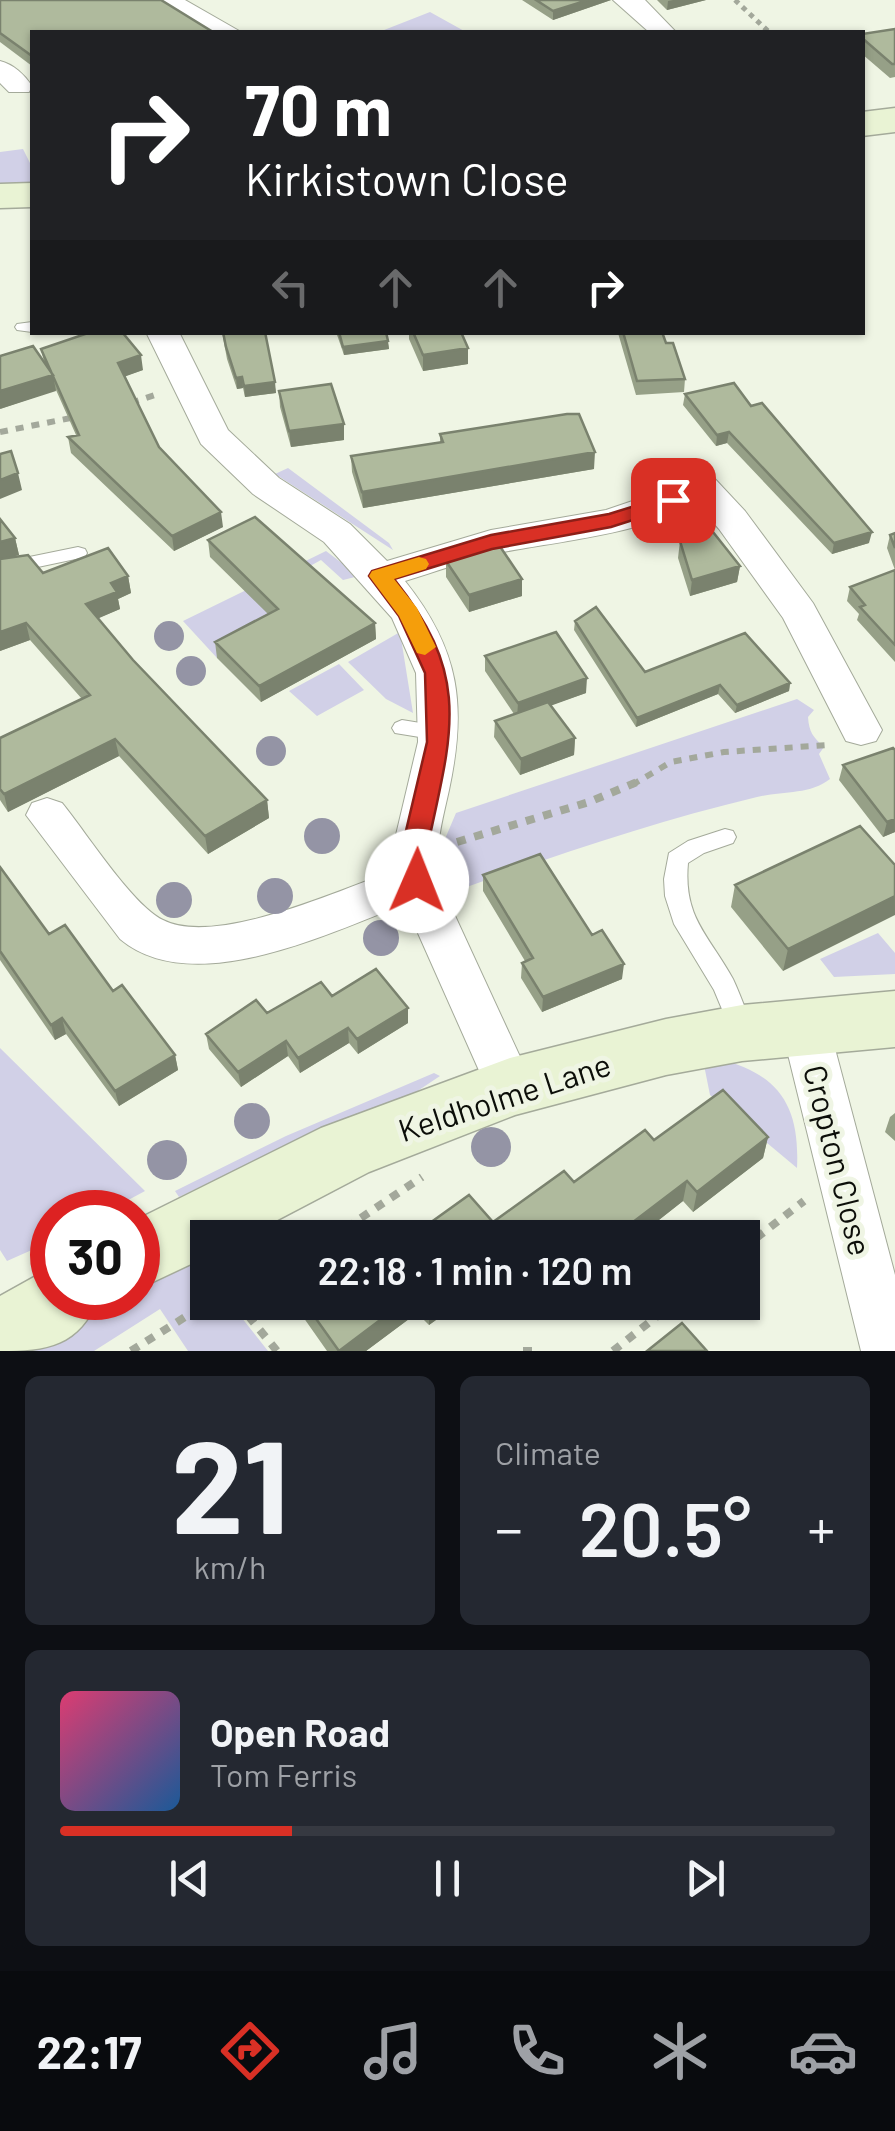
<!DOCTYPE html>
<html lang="en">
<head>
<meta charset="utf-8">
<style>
	body { margin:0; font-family:Barlow,sans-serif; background:#242831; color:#f1f3f6; height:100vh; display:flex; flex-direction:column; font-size:38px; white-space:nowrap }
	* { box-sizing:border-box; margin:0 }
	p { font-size:32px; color:#9ea1a6 }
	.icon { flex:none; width:55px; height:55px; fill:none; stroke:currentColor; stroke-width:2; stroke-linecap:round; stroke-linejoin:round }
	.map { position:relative; height:1351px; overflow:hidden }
	.details { display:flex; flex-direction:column; gap:25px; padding:25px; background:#0d0f14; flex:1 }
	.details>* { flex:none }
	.guide { position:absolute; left:30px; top:30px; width:835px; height:305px; border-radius:0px; box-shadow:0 2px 8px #0004; background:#202124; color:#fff; overflow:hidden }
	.speed { position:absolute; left:30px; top:1190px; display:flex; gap:20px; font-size:50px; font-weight:700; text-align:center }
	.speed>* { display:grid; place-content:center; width:130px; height:130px; border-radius:50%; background:#171b24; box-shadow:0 2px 8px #0004; line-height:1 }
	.speed .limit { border:15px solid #d22; background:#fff; color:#111 }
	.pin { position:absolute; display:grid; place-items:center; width:85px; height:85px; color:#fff; margin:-42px; border-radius:20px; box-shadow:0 5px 15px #0006 }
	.me { position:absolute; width:110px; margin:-55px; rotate:1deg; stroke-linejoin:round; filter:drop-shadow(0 0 8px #0008) }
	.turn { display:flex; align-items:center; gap:35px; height:210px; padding:0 50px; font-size:45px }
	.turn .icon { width:130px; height:130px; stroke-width:2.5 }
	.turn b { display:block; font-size:70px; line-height:85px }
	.lanes { display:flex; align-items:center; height:95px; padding:0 50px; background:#0003; justify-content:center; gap:50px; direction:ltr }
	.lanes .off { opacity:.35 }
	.big { font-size:75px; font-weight:600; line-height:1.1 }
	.details .widget { flex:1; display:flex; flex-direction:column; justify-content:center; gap:15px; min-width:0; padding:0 35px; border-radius:15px; background:#242831 }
	.details .dial { align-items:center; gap:0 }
	.dial b { font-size:130px; line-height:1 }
	.song { display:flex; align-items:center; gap:30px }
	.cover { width:120px; height:120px; border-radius:15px; background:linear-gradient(135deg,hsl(340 70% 55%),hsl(210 70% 35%)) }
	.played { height:10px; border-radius:5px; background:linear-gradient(90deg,#d93025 30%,#363941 30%) }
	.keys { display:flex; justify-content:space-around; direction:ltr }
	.heat { display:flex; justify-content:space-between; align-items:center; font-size:55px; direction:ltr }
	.details .tiles { flex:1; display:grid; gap:25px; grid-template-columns:1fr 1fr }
	.widget:last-child { grid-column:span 2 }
	.trip { position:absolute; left:190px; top:1220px; width:570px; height:100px; border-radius:0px; background:#171b24; box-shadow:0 2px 8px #0004; font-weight:600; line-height:100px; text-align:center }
	.tabs { display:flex; height:160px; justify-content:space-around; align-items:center; background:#090b0e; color:#9ea1a6 }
	.tabs .icon { width:70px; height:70px }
	.tabs .active { color:#d93025 }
	.tabs b { font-size:45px; color:#f1f3f6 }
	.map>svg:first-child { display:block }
	.green { fill:#d1d0e7 }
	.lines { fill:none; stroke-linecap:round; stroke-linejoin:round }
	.lane-casing { stroke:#a4aa9a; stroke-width:2 }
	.street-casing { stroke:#a4aa9a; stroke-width:2 }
	.secondary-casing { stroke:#a4aa9a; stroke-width:3 }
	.path-far2 { stroke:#a3a89b; stroke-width:5; stroke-dasharray:5 5; stroke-linecap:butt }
	.path-far1 { stroke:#a3a89b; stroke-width:6; stroke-dasharray:8 8; stroke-linecap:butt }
	.path { stroke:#a3a89b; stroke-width:8; stroke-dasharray:9 9; stroke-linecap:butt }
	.lane { fill:#fff; fill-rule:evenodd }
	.street { fill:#fff; fill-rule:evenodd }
	.secondary { fill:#e9f3d4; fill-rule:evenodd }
	.tree { fill:#9494a5 }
	.wall { fill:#96a087 }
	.shaded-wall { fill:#7a826e }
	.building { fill:#afba9d; stroke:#7a826e; stroke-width:2.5 }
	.route { fill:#d93025; stroke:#8d1f18; stroke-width:2.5 }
	.slow { fill:#f59e0b }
	.labels { text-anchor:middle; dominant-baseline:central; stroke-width:10; stroke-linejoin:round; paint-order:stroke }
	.near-street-label { font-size:32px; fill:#0c0e09; stroke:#eff5e4 }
</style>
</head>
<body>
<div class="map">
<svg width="895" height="1351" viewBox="0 0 895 1351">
	<rect width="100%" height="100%" fill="#eff5e4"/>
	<!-- green -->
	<path class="green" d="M430,12L466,32H379Z
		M23,149L32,167V183L0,184V152Z
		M288,468L389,543L393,550L275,474Z
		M326,551L355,573V577L343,580L321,560L301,571L332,598L217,658L183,621Z
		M400,632L413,713L386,699L348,662Z
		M339,664L364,690L317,716L289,691Z
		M797,699L814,710L808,717C809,732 813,737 824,747L819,754L830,779C810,795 781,791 757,797C652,822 551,857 450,893L442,846L456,813Z
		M878,933L895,953V974L834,977L820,959Z
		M0,1048L145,1191L106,1212H52V1241L7,1261L0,1250Z
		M719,1059C779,1074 800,1106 797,1168L710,1095L703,1060Z
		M434,1073L440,1076L410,1096L319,1130L179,1197L175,1191L286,1136Z
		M193,1256L207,1274L208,1302L230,1303L268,1351H188L160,1309L94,1351H27L119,1298H138V1287Z"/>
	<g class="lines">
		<!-- lane casing -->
		<g class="lane-casing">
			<path id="lane" d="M32,322V332L17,330L15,327L17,324Z
				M78,547L85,549L87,553L85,557L0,575V563Z
				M402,720L445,727L448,732L445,737L438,740L395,733L392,728L395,723Z
				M725,829L733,831L736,837L733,843L704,853L688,863C683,918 709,935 733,979C741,996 747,1014 754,1031L750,1038L742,1041L734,1038L714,990L674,924L665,896L664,879L669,853L688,841Z"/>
		</g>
		<!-- street casing -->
		<g class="street-casing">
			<path id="street" d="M152,0H185L241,32H209Z
				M613,0H645L676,32H649Z
				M0,61C13,64 25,75 32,86L29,92H9L0,83Z
				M146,332H179L228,430L279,478L350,524L387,561L491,530L606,510L659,492L675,464L688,461L701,464L745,511L813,603L882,730L876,741L861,745L846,741L783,618L719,529L692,498C672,532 535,544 494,554C464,561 435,572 405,581C460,650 467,706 449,790C442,822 434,849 439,881L534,1087L527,1102L510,1108L493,1102L405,904C329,933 193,1000 120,939L26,815L32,803L47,798L62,803C86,832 132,905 163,920C215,947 340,890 393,871L391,856L418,742L416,673L392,618L324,542L253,494L201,444Z
				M805,1006L822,1012L829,1026L895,1275V1351H861L781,1026L788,1012Z"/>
		</g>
		<!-- secondary casing -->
		<g class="secondary-casing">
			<path id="secondary" d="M895,108V132L862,136V112Z
				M32,183V207L0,208V184Z
				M895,991V1047L742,1061L666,1075L515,1115L369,1172L243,1238H208V1256L138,1289V1219L321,1128L510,1058L666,1019L742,1005Z
				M52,1267V1298H98C80,1346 47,1351 0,1351V1296Z"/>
		</g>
		<!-- path-far2 -->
		<path class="path-far2" d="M735,0L769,32"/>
		<!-- path-far1 -->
		<path class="path-far1" d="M131,403L158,394
			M0,432L76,417
			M632,785L671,762L724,752L828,745"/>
		<!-- path -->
		<path class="path" d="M457,842L589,802L637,782
			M331,1238L422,1177
			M742,1249L804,1201
			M237,1302L277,1351
			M131,1351L209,1302
			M523,1351H535
			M613,1351L675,1302"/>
		<!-- lane -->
		<use href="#lane" class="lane"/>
		<!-- street -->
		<use href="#street" class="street"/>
		<!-- secondary -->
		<use href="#secondary" class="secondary"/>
	</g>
	<!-- trees -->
	<g class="tree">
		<circle cx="169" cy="636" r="15"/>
		<circle cx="191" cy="671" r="15"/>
		<circle cx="271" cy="751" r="15"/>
		<circle cx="322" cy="836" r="18"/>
		<circle cx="275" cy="896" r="18"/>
		<circle cx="174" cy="900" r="18"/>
		<circle cx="381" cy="938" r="18"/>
		<circle cx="252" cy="1121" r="18"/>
		<circle cx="491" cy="1147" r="20"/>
		<circle cx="167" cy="1160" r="20"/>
	</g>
	<!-- wall -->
	<path class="wall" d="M0,0L32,32V66L0,42Z
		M522,0H611L553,20Z
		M657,0H706L667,10Z
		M895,29V77L890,78L862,54V34Z
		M222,332H265L276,393L245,397L243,388L237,389L227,359Z
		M336,332H386L389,349L344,355Z
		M409,332H461L468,348V364L423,371L409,339Z
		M662,332L666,343L685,379L684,392L636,395L618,333Z
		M41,349L143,370L125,376L159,447L223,527L174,551L71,453L68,437L76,435L56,390L0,409L44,362Z
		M279,391L344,440L291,447L280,407Z
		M685,394L751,406L869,543L832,554L727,443L716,446L683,405Z
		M440,434L594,469L363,508L352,472L351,456L440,442Z
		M0,519L15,538L19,555L7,558L28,555L43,573L108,548L128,576L131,593L118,599L120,609L98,618L133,660L267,800L269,818L208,854L119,756L8,812L0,800V738L82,699L30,640L0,651Z
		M895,533V662L857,620L859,614L847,601L850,587L895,570L887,548L890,535Z
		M208,540L375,623L376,639L261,702L217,658L215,642L268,614L210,557Z
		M680,541L740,566L737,582L690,596L678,558Z
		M446,561L522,596L469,612L446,577Z
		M575,621L645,672L790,683L789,691L735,713L718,694L636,727L574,630Z
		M485,656L586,693L551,705L575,738L574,755L520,775L494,737L495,721L514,714L485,671Z
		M843,765L895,832L883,837L839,780Z
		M895,865L783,971L731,907L735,885Z
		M0,867L49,934L113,991L175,1055L178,1070L119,1106L66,1034L55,1040L0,960Z
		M483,875L592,935L622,979L542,1012L521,978L522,963L525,961L483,891Z
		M332,996L408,1008V1023L358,1054L349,1043L300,1073L288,1056L241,1087L209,1049L206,1034L267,1013Z
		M895,1113V1141L885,1132L890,1117Z
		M768,1137L763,1158L693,1212L683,1201L636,1238H409L493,1222L574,1182L654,1140Z
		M300,1302H461L429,1325L417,1313L366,1351H327L301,1314Z"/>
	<!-- shaded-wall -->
	<path class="shaded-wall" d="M588,0H611L553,20V11Z
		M673,0H706L667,10L668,1Z
		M388,341L389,349L344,355L343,347Z
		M468,348V364L423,371V355Z
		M141,355L143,370L121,378L118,363Z
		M53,375L56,391L0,409V391Z
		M242,377L243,388L237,389L236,378Z
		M275,382L276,393L245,397L244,386Z
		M344,424V440L291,447L289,431Z
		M729,432L727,443L716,446L717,435Z
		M595,452L594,469L363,508L362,492Z
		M18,473L22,490L0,499V480Z
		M221,512L223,527L174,551L172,536Z
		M872,532L869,543L832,554L834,543Z
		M15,538L19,555L0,560V542Z
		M740,566L737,582L690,596L692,580Z
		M128,576L131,593L118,599L120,609L90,622L86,604L111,583Z
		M522,579V596L469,612V595Z
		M26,623L30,640L0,651V632Z
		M375,623L376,639L261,702L259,686Z
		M587,678L586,693L517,718L518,703Z
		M790,683L789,691L735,713L737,705Z
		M720,685L718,694L636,727L637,718Z
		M575,738L574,755L520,775L521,759Z
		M115,739L119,756L8,812L4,794Z
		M267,800L269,818L208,854L205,836Z
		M895,819V832L883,837L887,822Z
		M895,896V915L783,971L788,949Z
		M624,964L622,979L542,1012L543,997Z
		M408,1008V1023L358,1054L357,1039Z
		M62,1018L66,1034L55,1040L51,1025Z
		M348,1028L349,1043L300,1073L298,1058Z
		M286,1041L288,1056L241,1087L238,1072Z
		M175,1055L178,1070L119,1106L115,1091Z
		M768,1137L763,1158L693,1212L697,1192Z
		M687,1181L683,1201L636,1238H615L616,1235Z
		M603,1223L601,1238H583Z
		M404,1302H417V1313L366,1351H339Z
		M434,1302H461L429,1325V1306Z"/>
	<!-- building -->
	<path class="building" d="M0,0H161L213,32H32V56L0,33Z
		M536,0H588L553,11Z
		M895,29V64H892L862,38V34Z
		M91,332H122L141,355L118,363L159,447L221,512L172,536L68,437L79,435L41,349Z
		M223,332H265L275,382L244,386L242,377L236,378L226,347Z
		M339,332H386L388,341L343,347Z
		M413,332H461L468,348L423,355Z
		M623,332H662L666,343H673L685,379L637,381Z
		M33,346L53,375L0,391V356Z
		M734,383L751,406L762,403L872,532L834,543L729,432L717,435L685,394Z
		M331,384L344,424L289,431L279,391Z
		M567,414H579L595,452L362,492L351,456L443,442L440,434Z
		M11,451L18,473L0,480V454Z
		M255,517L375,623L259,686L215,642L278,609L208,540Z
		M0,519L15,538L0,542Z
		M713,532L740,566L692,580L680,541Z
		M895,533V548L890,535Z
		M499,545L522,579L469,595L446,561Z
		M108,548L128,576L111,583L117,592L86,604L133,660L267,800L205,836L115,739L4,794L0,789V738L90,695L26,623L0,632V559L28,555L43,573Z
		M895,570V645L860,607L865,605L850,587Z
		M596,607L645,672L745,633L790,683L737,705L720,685L637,718L575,621Z
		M556,632L587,678L518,703L485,656Z
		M548,702L575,738L521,759L495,721Z
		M893,748L895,750V819L887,822L843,765Z
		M860,826L895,865V896L788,949L735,885Z
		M540,854L592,935L602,930L624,964L543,997L522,963L533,958L483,875Z
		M0,867L49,934L65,925L113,991L122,985L175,1055L115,1091L62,1018L51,1025L0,951Z
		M376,969L408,1008L357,1039L348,1028L298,1058L286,1041L238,1072L206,1034L256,1000L267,1013L321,982L332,996Z
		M723,1090L768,1137L697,1192L687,1181L616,1235L603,1223L583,1238H409L469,1195L493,1222L564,1171L574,1182L645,1130L654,1140Z
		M304,1302H404L339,1351Z
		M682,1323L707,1351H647Z"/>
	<!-- route -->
	<path class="route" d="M673,494L680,496L683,500L680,505L611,527L492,549L394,579C469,673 454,726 430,835C426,852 432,878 426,888H408L400,856L427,742L425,673L399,616L369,576L372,571L491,535L609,514Z"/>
	<!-- slow -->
	<path class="slow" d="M419,557L426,559L429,564L426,569L394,579L417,608L436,647L425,655L417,653L399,616L369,576L372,571Z"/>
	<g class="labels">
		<!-- near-street labels -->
		<g class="near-street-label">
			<text transform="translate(504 1096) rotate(-18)">Keldholme Lane</text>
			<text transform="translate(839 1160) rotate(76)">Cropton Close</text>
		</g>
	</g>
</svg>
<div class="speed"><div class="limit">30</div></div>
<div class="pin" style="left:673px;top:500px;background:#d93025"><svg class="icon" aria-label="arrive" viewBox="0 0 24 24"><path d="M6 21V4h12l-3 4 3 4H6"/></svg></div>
<svg class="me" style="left:417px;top:881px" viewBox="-20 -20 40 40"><circle r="19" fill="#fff"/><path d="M0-13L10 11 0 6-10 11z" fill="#d93025"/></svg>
<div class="trip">22:18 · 1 min · 120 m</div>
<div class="guide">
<div class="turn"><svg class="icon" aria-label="right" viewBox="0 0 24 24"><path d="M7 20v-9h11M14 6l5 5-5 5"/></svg><div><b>70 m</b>Kirkistown Close</div></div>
<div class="lanes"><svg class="icon off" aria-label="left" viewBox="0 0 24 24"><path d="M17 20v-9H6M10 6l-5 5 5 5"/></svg><svg class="icon off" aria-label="ahead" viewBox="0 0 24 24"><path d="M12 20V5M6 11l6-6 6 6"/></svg><svg class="icon off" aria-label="ahead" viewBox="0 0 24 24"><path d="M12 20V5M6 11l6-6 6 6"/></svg><svg class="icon" aria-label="right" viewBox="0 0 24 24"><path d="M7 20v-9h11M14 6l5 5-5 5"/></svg></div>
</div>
</div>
<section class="details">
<div class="tiles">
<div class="widget dial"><b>21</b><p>km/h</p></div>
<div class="widget"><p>Climate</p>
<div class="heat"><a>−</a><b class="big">20.5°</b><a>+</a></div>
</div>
<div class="widget">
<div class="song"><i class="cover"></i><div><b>Open Road</b><p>Tom Ferris</p></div></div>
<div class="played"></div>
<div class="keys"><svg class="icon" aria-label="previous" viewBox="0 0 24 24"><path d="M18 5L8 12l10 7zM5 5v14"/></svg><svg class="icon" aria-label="pause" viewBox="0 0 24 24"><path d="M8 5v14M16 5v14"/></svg><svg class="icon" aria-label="next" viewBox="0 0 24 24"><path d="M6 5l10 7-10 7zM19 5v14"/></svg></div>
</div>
</div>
</section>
<nav class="tabs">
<b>22:17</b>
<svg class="icon active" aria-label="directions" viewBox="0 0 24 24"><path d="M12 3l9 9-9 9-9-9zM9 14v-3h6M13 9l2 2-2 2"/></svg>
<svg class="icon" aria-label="music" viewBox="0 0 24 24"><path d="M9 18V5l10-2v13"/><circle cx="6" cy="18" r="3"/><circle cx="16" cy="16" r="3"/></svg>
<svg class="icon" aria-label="phone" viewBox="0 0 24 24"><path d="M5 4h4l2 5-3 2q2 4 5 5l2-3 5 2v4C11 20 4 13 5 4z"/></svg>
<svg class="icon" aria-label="climate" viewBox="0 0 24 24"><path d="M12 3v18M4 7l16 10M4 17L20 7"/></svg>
<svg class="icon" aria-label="car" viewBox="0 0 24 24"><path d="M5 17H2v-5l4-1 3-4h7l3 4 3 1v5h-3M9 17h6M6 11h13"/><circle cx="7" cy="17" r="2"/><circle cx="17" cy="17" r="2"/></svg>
</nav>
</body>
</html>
